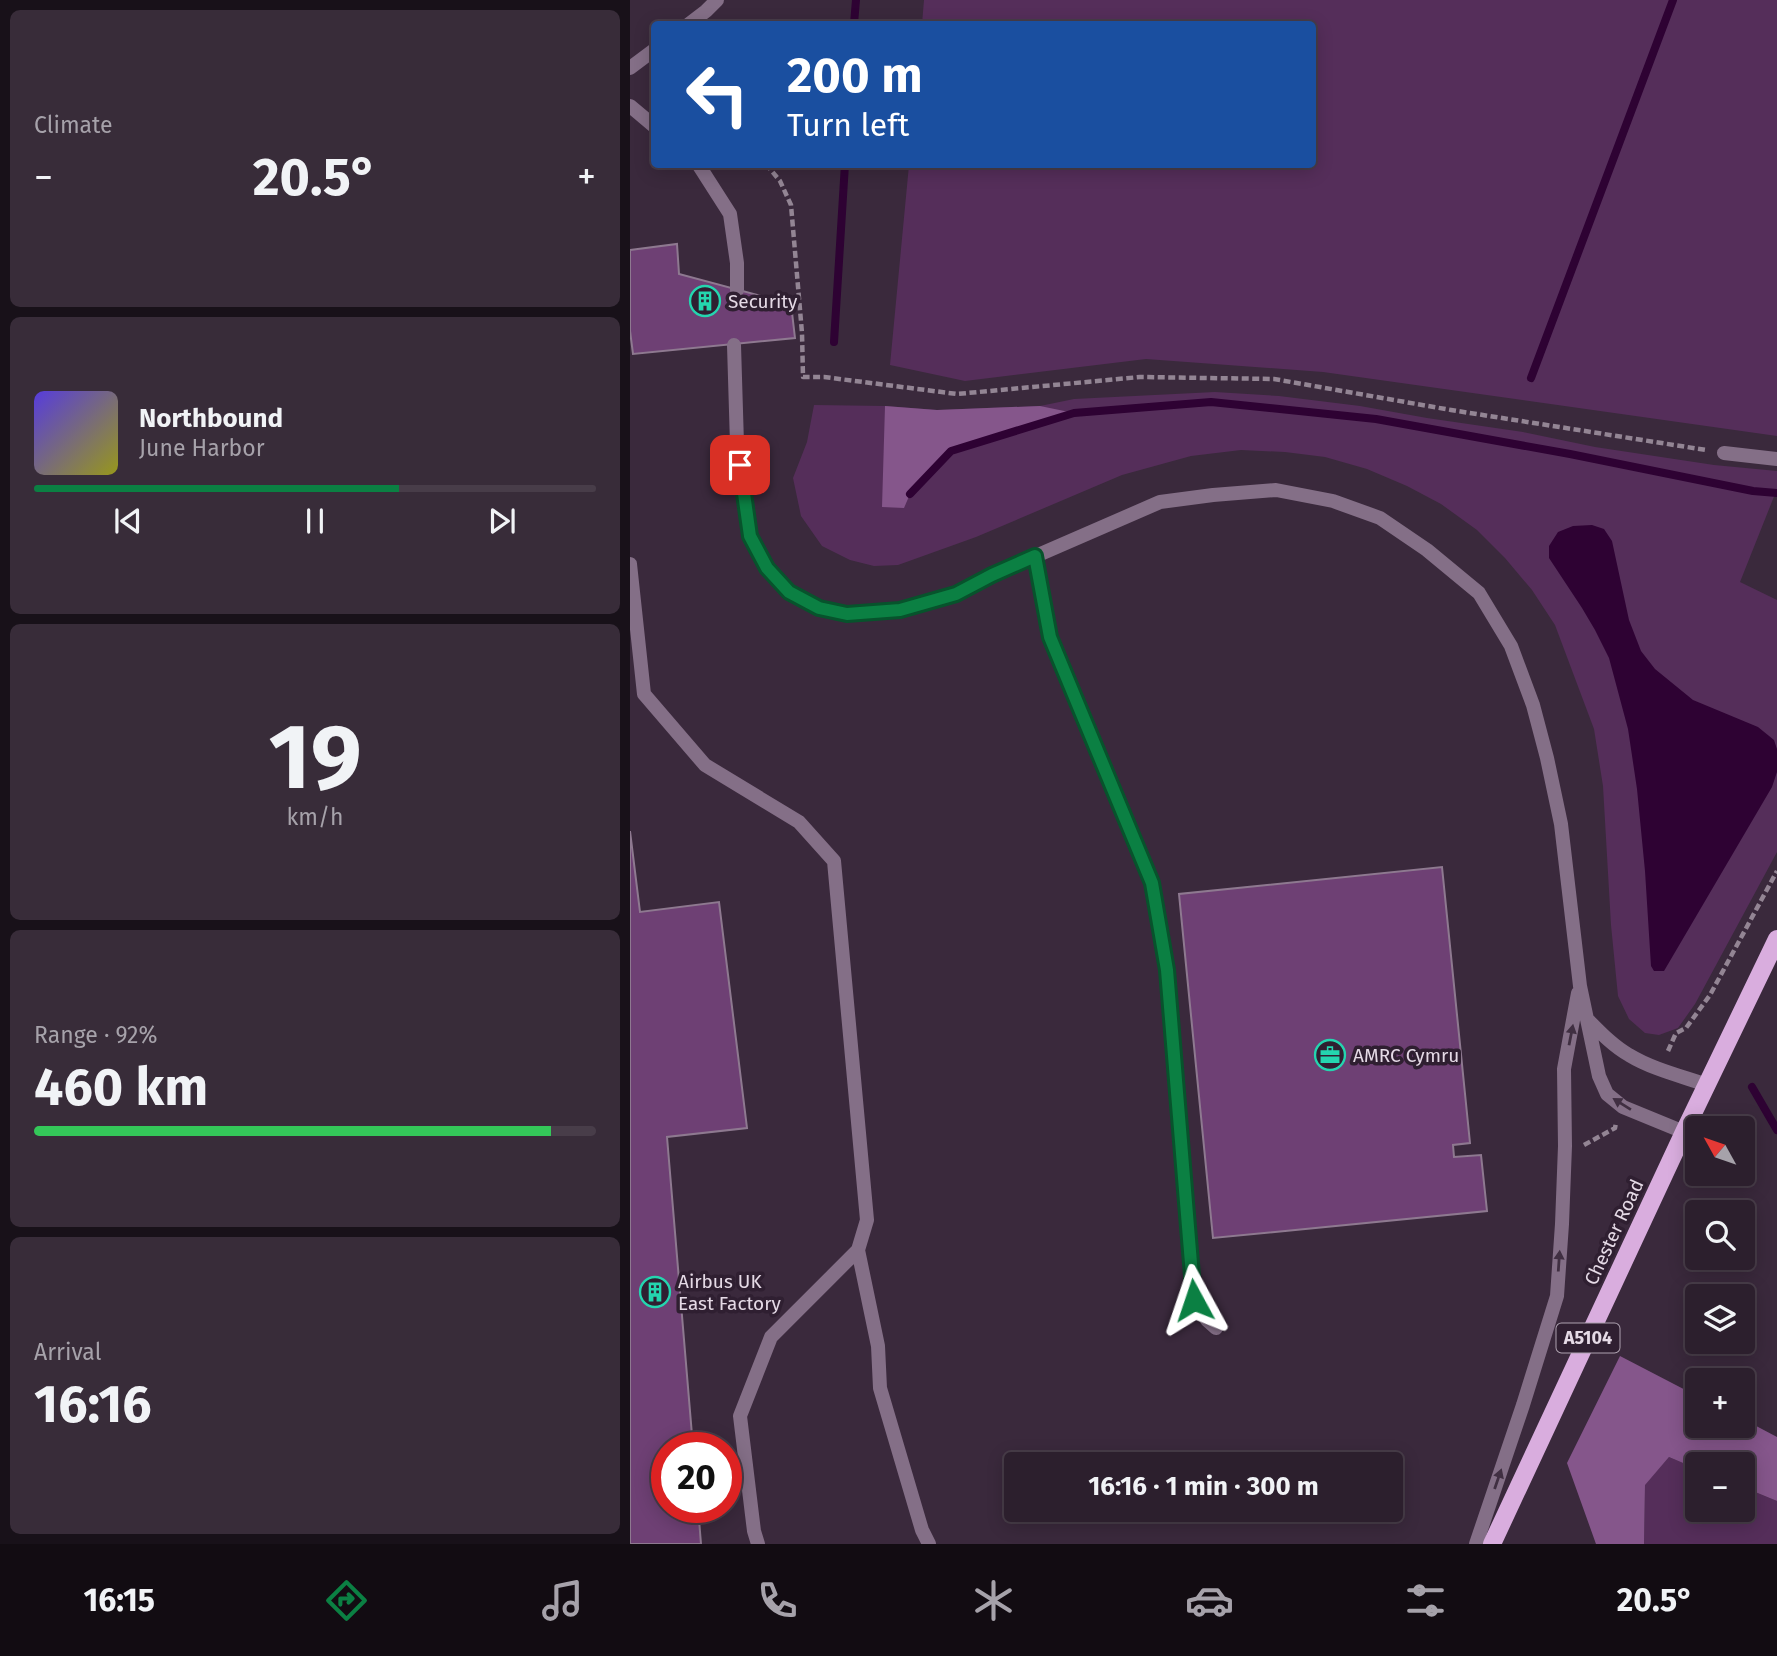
<!DOCTYPE html>
<html lang="en">
<head>
<meta charset="utf-8">
<style>
	body { margin:0; font-family:"Fira Sans",sans-serif; background:#382c39; color:#f1f3f6; height:100vh; display:flex; flex-direction:column; font-size:26px; white-space:nowrap }
	* { box-sizing:border-box; margin:0 }
	p { font-size:23px; color:#a6a2aa }
	.icon { flex:none; width:38px; height:38px; fill:none; stroke:currentColor; stroke-width:2; stroke-linecap:round; stroke-linejoin:round }
	.map { position:relative; flex:1; overflow:hidden }
	.sheet { display:flex; flex-direction:column; gap:10px; padding:10px; background:#181119; width:630px }
	.sheet>* { flex:none }
	.top-card { position:absolute; left:21px; top:21px; width:665px; height:147px; border-radius:7px; box-shadow:0 4px 18px #0003,0 0 0 2px #483d49; background:#1a4fa0; color:#fff; overflow:hidden }
	.needle { width:46px; rotate:310deg }
	.buttons { position:absolute; left:1055px; top:1116px; display:grid; gap:14px }
	.buttons a { display:grid; place-items:center; width:70px; height:70px; border-radius:7px; background:#2c1f2d; box-shadow:0 4px 18px #0003,0 0 0 2px #483d49; font-size:35px }
	.speed { position:absolute; left:21px; top:1432px; display:flex; gap:14px; font-size:35px; font-weight:700; text-align:center }
	.speed>* { display:grid; place-content:center; width:91px; height:91px; border-radius:50%; background:#2c1f2d; box-shadow:0 4px 18px #0003,0 0 0 2px #483d49; line-height:1 }
	.speed .limit { border:10px solid #d22; background:#fff; color:#111 }
	.pin { position:absolute; display:grid; place-items:center; width:60px; height:60px; color:#fff; margin:-30px; border-radius:14px; box-shadow:0 4px 10px #0006 }
	.me { position:absolute; width:77px; margin:-38px; rotate:355deg; stroke-linejoin:round; filter:drop-shadow(0 0 5px #0008) }
	.turn { display:flex; align-items:center; gap:24px; height:147px; padding:0 21px; font-size:32px }
	.turn .icon { width:91px; height:91px; stroke-width:2.5 }
	.turn b { display:block; font-size:49px; line-height:60px }
	.big { font-size:52px; font-weight:700; line-height:1.1 }
	.sheet .tile { flex:1; display:flex; flex-direction:column; justify-content:center; gap:10px; min-width:0; padding:0 24px; border-radius:10px; background:#382c39 }
	.sheet .dial { align-items:center; gap:0 }
	.dial b { font-size:91px; line-height:1 }
	.song { display:flex; align-items:center; gap:21px }
	.cover { width:84px; height:84px; border-radius:10px; background:linear-gradient(135deg,hsl(250 70% 55%),hsl(60 70% 35%)) }
	.played { height:7px; border-radius:4px; background:linear-gradient(90deg,#0b8043 65%,#483d49 65%) }
	.keys { display:flex; justify-content:space-around; direction:ltr }
	.heat { display:flex; justify-content:space-between; align-items:center; font-size:38px; direction:ltr }
	.charge { height:10px; border-radius:5px; background:linear-gradient(90deg,#34c759 92%,#483d49 0) }
	.trip { position:absolute; left:374px; top:1452px; width:399px; height:70px; border-radius:7px; background:#2c1f2d; box-shadow:0 4px 18px #0003,0 0 0 2px #483d49; font-weight:700; line-height:70px; text-align:center }
	.tab-bar { display:flex; height:112px; justify-content:space-around; align-items:center; background:#120c12; color:#a6a2aa }
	.tab-bar .icon { width:49px; height:49px }
	.tab-bar .on { color:#0b8043 }
	.tab-bar b { font-size:32px; color:#f1f3f6 }
	main { display:flex; flex:1; min-height:0 }
	.map>svg:first-child { display:block }
	.green { fill:#552e5a }
	.forest { fill:#85568b }
	.water { fill:#2e0233 }
	.lines { fill:none; stroke-linecap:round; stroke-linejoin:round }
	.stream { stroke:#2e0233; stroke-width:8 }
	.building { fill:#6e4074; stroke:#8e7990; stroke-width:2 }
	.path { stroke:#938594; stroke-width:4.5; stroke-dasharray:7 3.5; stroke-linecap:butt }
	.service { stroke:#846f87; stroke-width:14 }
	.minor { stroke:#846f87; stroke-width:14 }
	.primary { stroke:#d9adde; stroke-width:18 }
	.oneway { fill:#402f42 }
	.route-casing { stroke:#07532c; stroke-width:18 }
	.route { stroke:#0b8043; stroke-width:12 }
	.labels { text-anchor:middle; dominant-baseline:central; stroke-width:7; stroke-linejoin:round; paint-order:stroke }
	.shield { fill:#2f1f31; stroke:#aea2b0; stroke-width:2 }
	.shield-label { font-size:18px; font-weight:bold; fill:#e5dae6 }
	.poi-label { font-size:19px; fill:#e5dae6; stroke:#2f1f31; text-anchor:start }
	.street-label { font-size:19px; fill:#e5dae6; stroke:#2f1f31 }
</style>
</head>
<body>
<main>
<section class="sheet">
<div class="tile"><p>Climate</p>
<div class="heat"><a>−</a><b class="big">20.5°</b><a>+</a></div>
</div>
<div class="tile">
<div class="song"><i class="cover"></i><div><b>Northbound</b><p>June Harbor</p></div></div>
<div class="played"></div>
<div class="keys"><svg class="icon" aria-label="previous" viewBox="0 0 24 24"><path d="M18 5L8 12l10 7zM5 5v14"/></svg><svg class="icon" aria-label="pause" viewBox="0 0 24 24"><path d="M8 5v14M16 5v14"/></svg><svg class="icon" aria-label="next" viewBox="0 0 24 24"><path d="M6 5l10 7-10 7zM19 5v14"/></svg></div>
</div>
<div class="tile dial"><b>19</b><p>km/h</p></div>
<div class="tile"><p>Range · 92%</p><b class="big">460 km</b><div class="charge"></div></div>
<div class="tile"><p>Arrival</p><b class="big">16:16</b></div>
</section>
<div class="map">
<svg width="1147" height="1544" viewBox="0 0 1147 1544">
	<rect width="100%" height="100%" fill="#3a293c"/>
	<!-- green -->
	<path class="green" d="M294,0H1147V436L693,372L516,359L335,381L260,365L279,165L682,164V24H292Z
		M585,392L649,396L730,406L797,418L893,432L965,447L1084,465L1147,471V489L1110,582L1147,600V852L1065,1004L1048,1028L1029,1035L1015,1033L999,1019L988,996L981,925L973,786L964,729L925,625L902,590L875,558L847,530L811,504L777,486L737,469L695,457L655,452L611,450L561,456L492,475L346,537L268,565L244,566L220,560L192,546L171,516L163,478L177,442L184,405L255,406L307,410L410,406L444,399Z
		M1039,1457L1067,1469L1068,1510H1113V1487L1147,1501V1544H1014L1015,1484Z"/>
	<!-- forest -->
	<path class="forest" d="M255,406L307,410L410,406L444,413L321,451L280,494L274,508L252,507Z
		M990,1356L1067,1396L1068,1426H1113V1419L1147,1437V1501L1113,1487V1465H1068L1067,1469L1039,1457L1015,1485L1014,1544H966L937,1463Z"/>
	<!-- water -->
	<path class="water" d="M962,525L974,529L982,541L999,620L1011,651L1025,669L1063,700L1128,727L1144,740L1147,749V772L1142,787L1034,971H1024L1021,966L1015,871L1007,789L998,729L979,658L965,630L952,608L919,558V546L928,532L943,526Z"/>
	<g class="lines">
		<!-- stream -->
		<path class="stream" d="M224,24L226,0
			M204,342L215,164
			M901,378L1043,0
			M280,494L321,451L444,413L581,402L746,419L940,454L1123,491L1147,493
			M1122,1087L1147,1130"/>
	</g>
	<!-- building -->
	<path class="building" d="M47,244L49,274L161,304L165,338L3,354L0,331V250Z
		M0,831L10,912L89,902L117,1128L37,1137L63,1447H37V1507H68L71,1544H0Z
		M812,867L840,1143L823,1145L824,1157L851,1155L857,1211L583,1238L549,894Z"/>
	<g class="lines">
		<!-- path -->
		<path class="path" d="M136,164L150,181L161,205L172,333L173,377H194L327,394L510,377L644,379L821,410L1076,450
			M1038,1051L1046,1033L1056,1028L1080,995L1147,871
			M954,1145L985,1128L986,1123"/>
		<!-- service -->
		<path class="service" d="M59,24L76,11L87,0
			M0,68L24,50
			M0,106L24,126
			M68,164L100,214L107,263V290
			M1094,453L1147,459
			M405,556L420,637L522,883L537,970L564,1300L577,1320L586,1328
			M0,564L14,694L75,765L169,822L204,861L237,1220L228,1250L141,1337L110,1416L124,1531L128,1544
			M228,1250L248,1346L250,1388L292,1530L299,1544"/>
		<!-- minor -->
		<path class="minor" d="M104,345L107,444L120,536L137,568L159,592L189,608L217,614L270,610L326,594L362,575L530,502L583,495L646,490L703,501L750,518L797,550L849,593L881,646L903,705L917,758L931,824L950,986L969,1076L977,1094L993,1107L1054,1132
			M957,1019C970,1032 983,1046 999,1055C1022,1069 1051,1076 1077,1085
			M846,1544L893,1405L927,1296L932,1224L935,1146L934,1069L948,993"/>
		<!-- primary -->
		<path class="primary" d="M862,1544L1054,1132L1147,939"/>
	</g>
	<!-- one-way arrows -->
	<defs><path id="oneway-solid" d="M-6-.8H1V-3.2L6.5 0L1 3.2V.8H-6Z" transform="scale(1.75)"/></defs>
	<g class="oneway">
		<use href="#oneway-solid" transform="translate(941 1035) rotate(-79)"/>
		<use href="#oneway-solid" transform="translate(992 1104) rotate(-148)"/>
		<use href="#oneway-solid" transform="translate(929 1261) rotate(-86)"/>
		<use href="#oneway-solid" transform="translate(868 1479) rotate(-71)"/>
	</g>
	<g class="lines">
		<!-- route casing -->
		<g class="route-casing">
			<path id="route" d="M110,465L120,536L137,568L159,592L189,608L217,614L270,610L326,594L362,575L405,556L420,637L522,883L537,970L564,1300"/>
		</g>
		<!-- route -->
		<use href="#route" class="route"/>
	</g>
	<!-- icons -->
	<defs>
		<g id="building-ring" transform="scale(1.575)"><circle r="9.5" fill="#2f1f31" stroke="#24d5af" stroke-width="1.5"/><path d="M-4-6H4V6H1V3H-1V6H-4ZM-2.5-4.3h1.7v1.8h-1.7ZM.8-4.3h1.7v1.8H.8ZM-2.5-1h1.7V.8h-1.7ZM.8-1h1.7V.8H.8Z" fill="#24d5af"/></g>
		<g id="office-ring" transform="scale(1.575)"><circle r="9.5" fill="#2f1f31" stroke="#24d5af" stroke-width="1.5"/><path d="M-6-3h4V-5.5h4V-3h4V5H-6ZM-1-4.5V-3h2v-1.5ZM-6 0V1H6V0Z" fill="#24d5af"/></g>
	</defs>
	<g fill-rule="evenodd">
		<use href="#building-ring" x="75" y="301"/>
		<use href="#office-ring" x="700" y="1055"/>
		<use href="#building-ring" x="25" y="1292"/>
	</g>
	<g class="labels">
		<!-- shield labels -->
		<rect class="shield" x="926.5" y="1323.5" width="63" height="29" rx="5"/>
		<g class="shield-label">
			<text x="958" y="1338">A5104</text>
		</g>
		<!-- poi labels -->
		<g class="poi-label">
			<text x="98" y="301">Security</text>
			<text x="723" y="1055">AMRC Cymru</text>
			<text x="48" y="1281">Airbus UK<tspan x="48" dy="22">East Factory</tspan></text>
		</g>
		<!-- street labels -->
		<g class="street-label">
			<text transform="translate(984 1232) rotate(-65)">Chester Road</text>
		</g>
	</g>
</svg>
<div class="buttons">
<a><svg class="needle" viewBox="-14 -14 28 28"><path d="M0-13l5 13h-10z" fill="#e53935"/><path d="M0 13l5-13h-10z" fill="#a6a2aa"/></svg></a>
<a><svg class="icon" aria-label="search" viewBox="0 0 24 24"><circle cx="10" cy="10" r="6"/><path d="M15 15l6 6"/></svg></a>
<a><svg class="icon" aria-label="layers" viewBox="0 0 24 24"><path d="M12 4l9 5-9 5-9-5zM3 14l9 5 9-5"/></svg></a>
<a>+</a>
<a>−</a>
</div>
<div class="speed"><div class="limit">20</div></div>
<div class="pin" style="left:110px;top:465px;background:#d93025"><svg class="icon" aria-label="arrive" viewBox="0 0 24 24"><path d="M6 21V4h12l-3 4 3 4H6"/></svg></div>
<svg class="me" style="left:564px;top:1300px" viewBox="-20 -20 40 40"><path d="M0-17L14 15 0 8-14 15z" fill="#0b8043" stroke="#fff" stroke-width="4"/></svg>
<div class="trip">16:16 · 1 min · 300 m</div>
<div class="top-card">
<div class="turn"><svg class="icon" aria-label="left" viewBox="0 0 24 24"><path d="M17 20v-9H6M10 6l-5 5 5 5"/></svg><div><b>200 m</b>Turn left</div></div>
</div>
</div>
</main>
<nav class="tab-bar">
<b>16:15</b>
<svg class="icon on" aria-label="directions" viewBox="0 0 24 24"><path d="M12 3l9 9-9 9-9-9zM9 14v-3h6M13 9l2 2-2 2"/></svg>
<svg class="icon" aria-label="music" viewBox="0 0 24 24"><path d="M9 18V5l10-2v13"/><circle cx="6" cy="18" r="3"/><circle cx="16" cy="16" r="3"/></svg>
<svg class="icon" aria-label="phone" viewBox="0 0 24 24"><path d="M5 4h4l2 5-3 2q2 4 5 5l2-3 5 2v4C11 20 4 13 5 4z"/></svg>
<svg class="icon" aria-label="climate" viewBox="0 0 24 24"><path d="M12 3v18M4 7l16 10M4 17L20 7"/></svg>
<svg class="icon" aria-label="car" viewBox="0 0 24 24"><path d="M5 17H2v-5l4-1 3-4h7l3 4 3 1v5h-3M9 17h6M6 11h13"/><circle cx="7" cy="17" r="2"/><circle cx="17" cy="17" r="2"/></svg>
<svg class="icon" aria-label="filters" viewBox="0 0 24 24"><path d="M4 7h16M4 17h16"/><circle cx="9" cy="7" r="2"/><circle cx="15" cy="17" r="2"/></svg>
<b>20.5°</b>
</nav>
</body>
</html>
